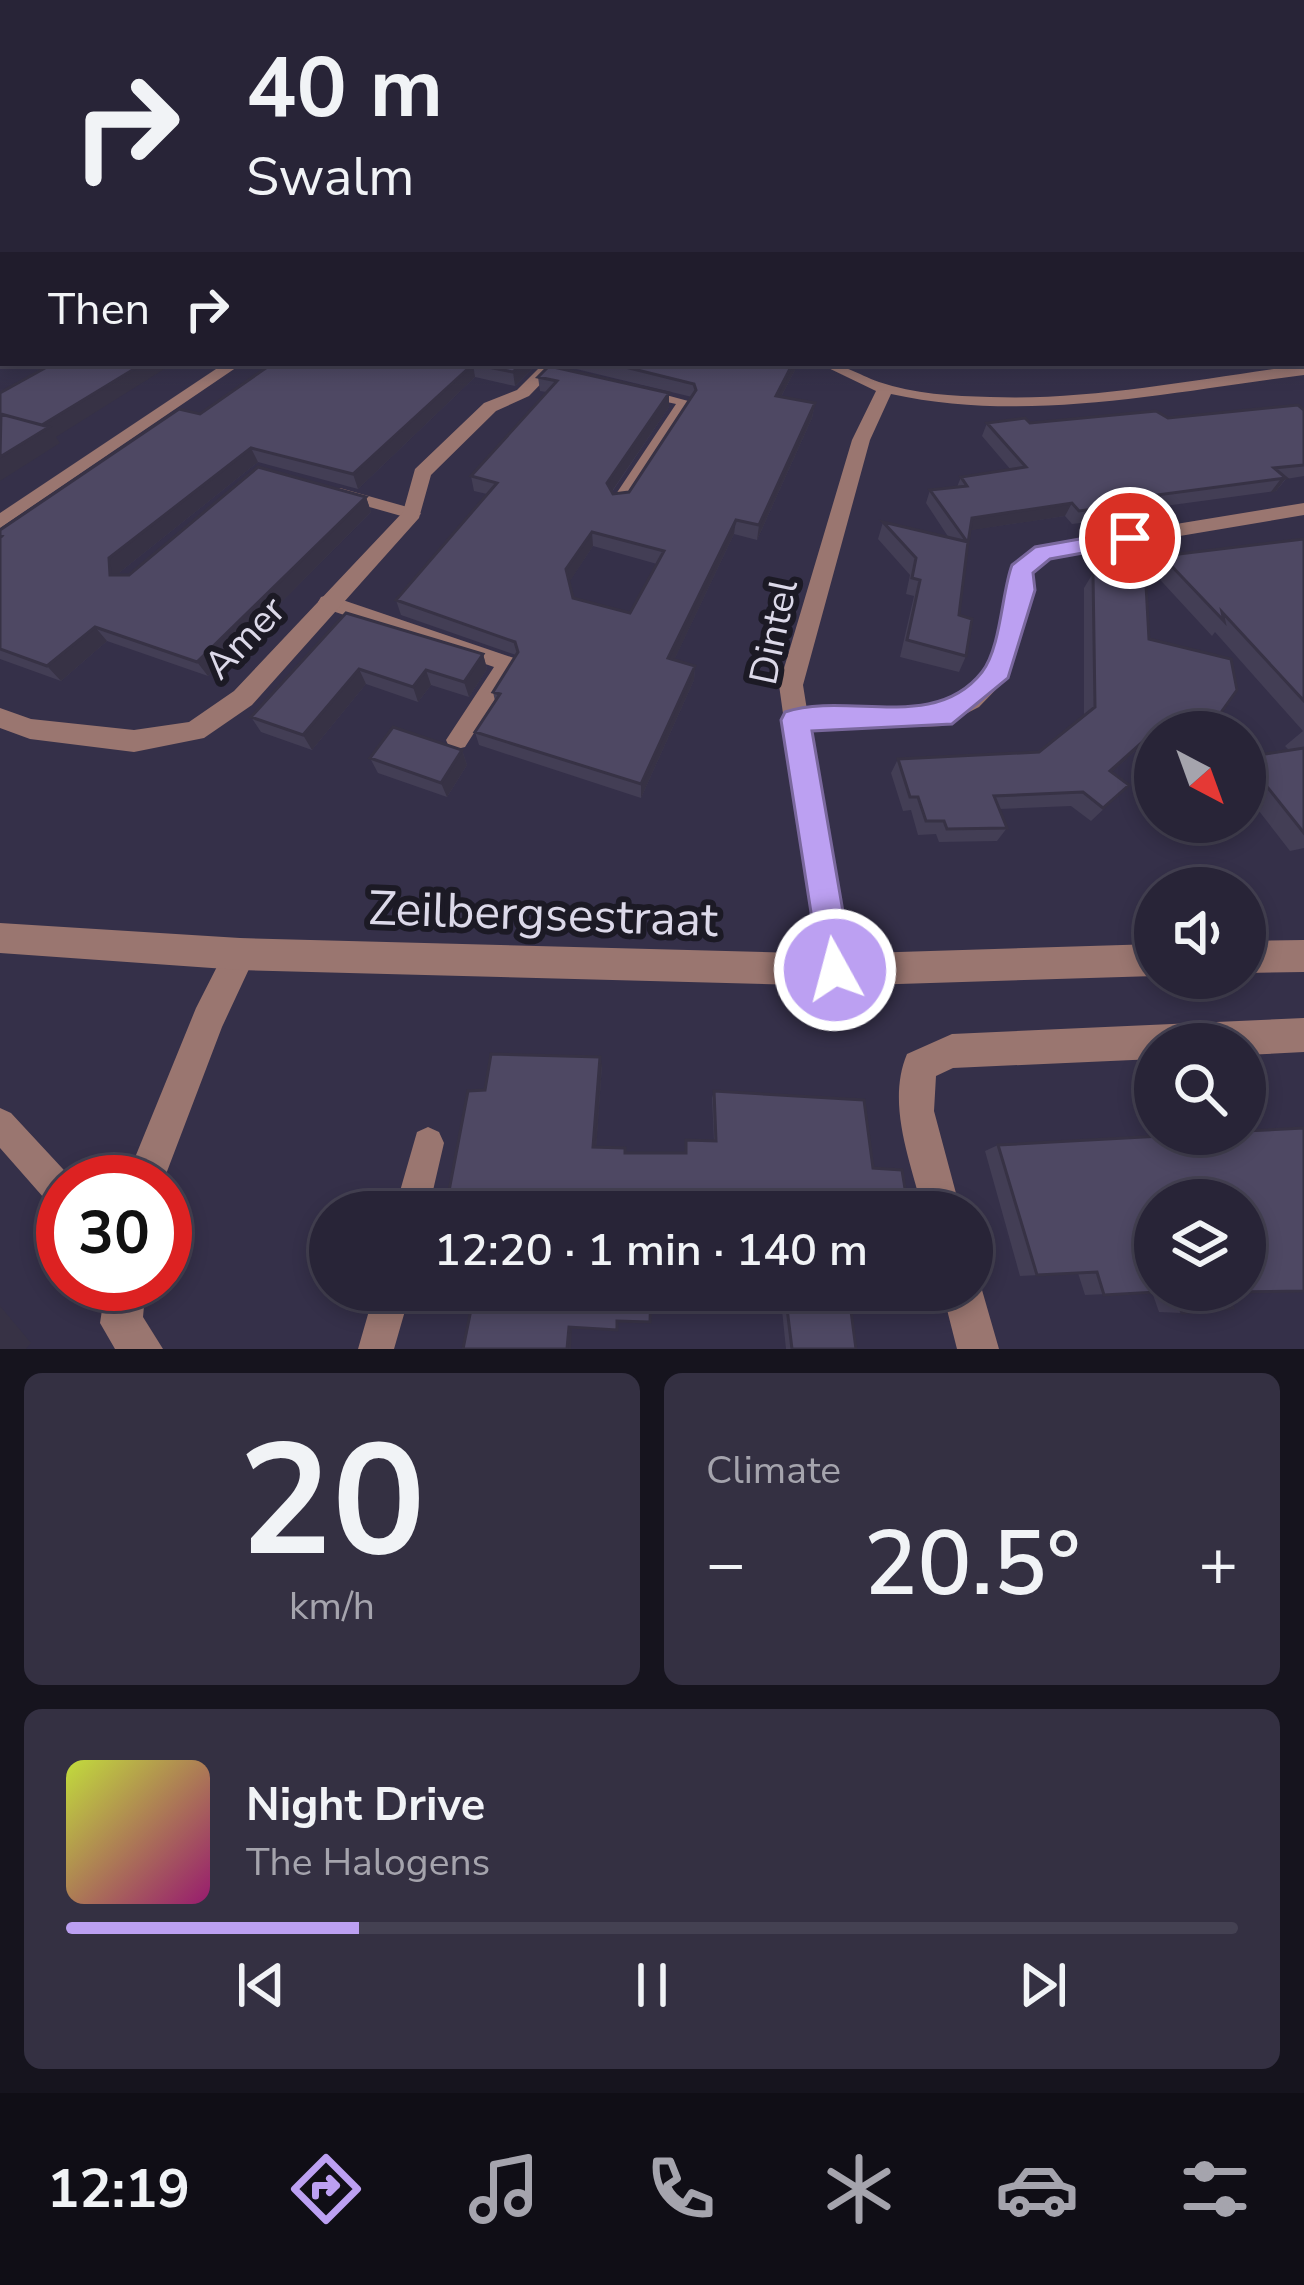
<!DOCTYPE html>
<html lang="en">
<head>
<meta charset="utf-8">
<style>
	body { margin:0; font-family:"Nunito Sans",sans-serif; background:#343042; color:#f1f3f6; height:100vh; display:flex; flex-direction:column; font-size:45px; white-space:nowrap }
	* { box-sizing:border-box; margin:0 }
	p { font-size:39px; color:#a5a4ad }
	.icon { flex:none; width:66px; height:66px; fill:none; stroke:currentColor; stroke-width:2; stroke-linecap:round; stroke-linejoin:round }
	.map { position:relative; height:1349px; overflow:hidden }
	.panel { display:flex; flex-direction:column; gap:24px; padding:24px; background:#16141e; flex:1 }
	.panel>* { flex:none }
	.hud { position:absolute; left:0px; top:0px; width:1305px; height:366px; box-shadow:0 6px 18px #0003,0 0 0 3px #444152; background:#282437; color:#f1f3f6; overflow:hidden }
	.needle { width:78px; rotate:139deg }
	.fabs { position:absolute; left:1134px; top:711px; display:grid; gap:24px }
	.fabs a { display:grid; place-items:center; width:132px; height:132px; border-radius:50%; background:#282437; box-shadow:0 6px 18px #0003,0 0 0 3px #444152; font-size:60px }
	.speed { position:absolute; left:36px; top:1155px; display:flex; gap:24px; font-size:60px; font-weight:700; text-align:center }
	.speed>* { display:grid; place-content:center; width:156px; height:156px; border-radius:50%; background:#282437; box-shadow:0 6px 18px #0003,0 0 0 3px #444152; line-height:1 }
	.speed .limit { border:18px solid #d22; background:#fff; color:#111 }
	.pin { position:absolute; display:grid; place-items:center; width:102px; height:102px; color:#fff; margin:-51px; border:6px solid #fff; border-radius:50%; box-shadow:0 3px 12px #0007 }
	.me { position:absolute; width:132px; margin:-66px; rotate:353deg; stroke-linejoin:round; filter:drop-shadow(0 0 9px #0008) }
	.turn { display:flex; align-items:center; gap:42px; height:252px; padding:0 48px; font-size:54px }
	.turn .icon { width:156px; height:156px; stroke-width:2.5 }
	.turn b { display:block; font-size:84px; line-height:102px }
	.then { display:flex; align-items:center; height:114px; padding:0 48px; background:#0003; gap:24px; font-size:45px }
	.big { font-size:90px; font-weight:600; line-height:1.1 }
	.panel .tile { flex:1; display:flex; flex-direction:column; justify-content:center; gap:18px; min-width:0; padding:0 42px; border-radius:18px; background:#343042 }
	.panel .dial { align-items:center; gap:0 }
	.dial b { font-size:156px; line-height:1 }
	.song { display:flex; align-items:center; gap:36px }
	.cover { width:144px; height:144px; border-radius:18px; background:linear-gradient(135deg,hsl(70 70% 55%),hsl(320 70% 35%)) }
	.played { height:12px; border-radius:6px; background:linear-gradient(90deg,#bca0f2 25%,#444152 25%) }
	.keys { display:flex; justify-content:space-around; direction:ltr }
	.heat { display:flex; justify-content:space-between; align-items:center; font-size:66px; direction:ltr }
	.panel .tiles { flex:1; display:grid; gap:24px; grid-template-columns:1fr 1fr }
	.tile:last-child { grid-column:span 2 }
	.trip { position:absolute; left:309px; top:1191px; width:684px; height:120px; border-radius:60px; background:#282437; box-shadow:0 6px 18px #0003,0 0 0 3px #444152; font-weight:600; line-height:120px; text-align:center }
	.dock { display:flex; height:192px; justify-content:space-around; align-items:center; background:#100e16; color:#a5a4ad }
	.dock .icon { width:84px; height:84px }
	.dock .current { color:#bca0f2 }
	.dock b { font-size:54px; color:#f1f3f6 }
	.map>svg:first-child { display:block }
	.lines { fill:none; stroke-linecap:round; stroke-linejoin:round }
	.service { fill:#9a7670; fill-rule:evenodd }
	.minor { fill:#9a7670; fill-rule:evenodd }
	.tertiary { fill:#9a7670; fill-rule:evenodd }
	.wall { fill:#433e55; fill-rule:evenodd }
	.shaded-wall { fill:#373245 }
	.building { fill:#4e4863; stroke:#373245; stroke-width:3; fill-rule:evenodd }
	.route { fill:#bca0f2; stroke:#7a689d; stroke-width:3 }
	.labels { text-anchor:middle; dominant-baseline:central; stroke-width:12; stroke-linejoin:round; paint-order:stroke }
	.street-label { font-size:39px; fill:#dcd9e9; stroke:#1c1a25 }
	.near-street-label { font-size:48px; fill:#dcd9e9; stroke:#1c1a25 }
</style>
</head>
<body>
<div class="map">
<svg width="1304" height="1349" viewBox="0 0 1304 1349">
	<rect width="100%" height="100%" fill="#353049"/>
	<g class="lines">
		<!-- service -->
		<path class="service" d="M640,388L692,402L626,504L620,505L612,500L676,404L635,395V389Z
			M340,488L418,510L421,514L412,519L334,497V489Z
			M328,595L514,658L517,664L514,670L465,747L457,749L449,747L446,740L494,667L321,607L318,602L321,597Z
			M0,1108L11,1113L75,1182H63V1211L51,1206L0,1148Z
			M428,1127L439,1132L444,1143L428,1212H394L417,1132Z
			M375,1290H411L394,1349H358Z"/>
		<!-- minor -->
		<path class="minor" d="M225,363H243L0,528V513Z
			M544,363H561L529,396L496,411L431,475L419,518L252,705L204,738L134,752L30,739L0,728V708L31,719L134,730L189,722L234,691L403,512L415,469L484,403L517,390Z
			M818,363C843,363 857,374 879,382C914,394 953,396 990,397C1094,401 1201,378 1304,365V375C1168,392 1027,424 891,394L870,440L803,685L807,710L938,706L961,693L985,673L1012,590L1010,570L1036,547L1304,503V515L1049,558L1032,572L1034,590L1007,678L979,707L942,726L811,730L851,970L846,981L835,986L824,981L819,970L779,685L852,440L876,391Z
			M240,938L251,943L256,954L222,1027L163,1182H125L196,1008L229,943Z
			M1304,1018V1052L1245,1055V1044H1155V1059L953,1068L936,1076L934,1111L961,1212H923C911,1162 886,1104 907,1054L952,1034Z
			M972,1274L982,1290L999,1349H957L942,1290H972Z
			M106,1284H146L143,1317L163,1349H115L100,1323Z"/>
		<!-- tertiary -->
		<path class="tertiary" d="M0,923L240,938L835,954L1155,944V976L835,986L240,970L0,953Z
			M1304,940V972L1245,973V941Z"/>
	</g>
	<!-- wall -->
	<path class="wall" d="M273,363H538L515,386L475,377L358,489L258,462L120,572V575H129L366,497L371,512L208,676L107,641L61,681L0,659V530L200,414Z
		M563,363H796L795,370L781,397L815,403L812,418L757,540L734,534L674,660L695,666L694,680L641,798L479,745L475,732L495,701L493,692L516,655L401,615L396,600L487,494L474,491L471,476L547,392L540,391L538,377L669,393V407L612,492L613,494L629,492L692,397L564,366ZM593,546L657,564L630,613L573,598L569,582Z
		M1304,410V476L1286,479L1276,491L1135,510L1131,517L1072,524L1065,516L970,530L959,615L966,656L959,672L900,657L914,596L906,594L910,575L878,539L883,522L949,538L926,503L930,490L957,487L961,477L1011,470L982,436L987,423H1030L1168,418Z
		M1304,539V848L1290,851L1245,793V757L1289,750L1285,746L1303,731L1215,632L1212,636L1152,571L1162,556Z
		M1093,573L1149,639L1207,732H1155V746L1145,742L1112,772L1129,785L1091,821L1071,806L999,809L1007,828L997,841L939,842L936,834L918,835L911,810L903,811L891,773L898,759L1039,752L1084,716V588Z
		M346,613L483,654L487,669L469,697L431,685L418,702L366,684L312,750L261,732L251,717Z
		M462,750L467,765L447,797L378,773L370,758Z
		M602,1065L596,1147L625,1153H685L686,1140L714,1141L712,1098L714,1091L873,1168L908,1207L898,1210L828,1209V1212H685V1209L547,1204L546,1212L485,1090Z
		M998,1145L1226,1292L1182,1313L1159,1312L1152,1292L1085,1295L1078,1273L1020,1276L985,1151Z
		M686,1290H835L838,1311L856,1349H786L781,1300L686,1298Z"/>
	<!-- shaded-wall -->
	<path class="shaded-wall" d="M3,329V348L0,350V330Z
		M144,363H174L56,437L60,443L0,481V457L41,426Z
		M522,363H538L515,386L513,372Z
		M793,363H796L795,370L774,410L776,396Z
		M473,364L475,377L358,489L353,474Z
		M669,393V407L608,497L607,483Z
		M815,403L812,418L757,540L759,525Z
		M251,448L258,462L120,572V590L110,575L109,558Z
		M1286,478L1276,491L1270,493L1280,480Z
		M366,497L371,512L208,676L197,662Z
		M1072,503L1065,516L966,531L972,518Z
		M736,520L734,534L668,673V658Z
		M592,532L593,546L568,584L566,569Z
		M95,627L107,641L61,681L47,666Z
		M483,654L487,669L469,697L464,682Z
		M695,666L694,680L641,798V784Z
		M359,669L366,684L312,750L303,735Z
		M426,670L431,685L418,702L413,687Z
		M1158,728L1145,742L1098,785L1110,771Z
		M462,750L467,765L447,797L441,783Z
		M600,1057L602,1065L596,1152L593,1147Z
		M0,1306L31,1343L26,1349H0Z
		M572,1326L571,1349H567L569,1327Z"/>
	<!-- building -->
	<path class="building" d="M1302,197H1304V297H1302Z
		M0,271H3V329L0,330Z
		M54,363H144L42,425L0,414V393Z
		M273,363H522L513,372L473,364L353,474L251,448L109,558L110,575H129L258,467L366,497L197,662L95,627L47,666L0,649V538L2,536L0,535V530L179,409L200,414Z
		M609,363H793L776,396L815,403L759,525L736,520L668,658L695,666L641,784L475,732L500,694L493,692L518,652L515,642L396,600L497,483L471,476L557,381L538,377L549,366L669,393L607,483L613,494L629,492L696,390L694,384ZM592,532L664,551L630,613L573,598L566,569Z
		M1298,405L1304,410V465L1274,468L1286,478L1134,498L1139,503L1079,511L1072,503L972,518L968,543L930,490L967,486L961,477L1026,467L987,423L1025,418L1030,423L1156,411L1168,418Z
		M1,414L49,427L0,457Z
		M883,522L968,542L959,615L972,619L966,656L907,640L920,580L912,578L916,558Z
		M1304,539V701L1222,612L1224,621L1162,556Z
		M1093,573L1146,585L1149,639L1231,659L1237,690L1207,732H1168L1158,728L1110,771L1129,785L1103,808L1083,792L994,796L1007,828L947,829L944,821H926L918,797H910L898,759L1039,752L1095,707Z
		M346,613L483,654L464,682L426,670L413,687L359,669L303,735L251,717Z
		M393,727L462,750L441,783L370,758Z
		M1304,748V833L1245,759V757Z
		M491,1054L600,1057L593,1147L625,1148V1153H686V1140L716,1141L714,1091L864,1100L873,1168L902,1170L908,1207L827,1205L828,1212H687V1205L543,1200L541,1212H445L468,1091L485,1090Z
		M1304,1128V1291L1226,1292L1233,1308L1182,1313L1174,1291L1104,1295L1097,1272L1037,1275L998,1145L1198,1134H1245V1131ZM1155,1200H1245V1290H1155Z
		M475,1290H651L650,1322L617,1321V1330L569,1327L567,1349H463Z
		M687,1290H835L838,1312L851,1311L856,1349H792L786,1300L687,1298Z"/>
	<!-- sky -->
	<linearGradient id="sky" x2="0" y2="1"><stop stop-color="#1d1a28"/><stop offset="0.51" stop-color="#4b4e6a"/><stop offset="1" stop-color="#4b4e6a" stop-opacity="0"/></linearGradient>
	<rect width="1304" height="386" fill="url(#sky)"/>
	<!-- route -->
	<path class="route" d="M1130,530L1138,533V543L1050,559L1033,573L1035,590L1008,678L952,724L812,731L853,970L848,983L835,989L822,983L781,720L785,712C848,691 934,733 982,672C1001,648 1002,590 1012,565L1035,547Z"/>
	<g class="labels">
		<!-- street labels -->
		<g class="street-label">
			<text transform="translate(774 632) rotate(-78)">Dintel</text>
			<text transform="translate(245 638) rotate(-46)">Amer</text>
		</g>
		<!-- near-street labels -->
		<g class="near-street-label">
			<text transform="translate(543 914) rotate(2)">Zeilbergsestraat</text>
		</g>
	</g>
</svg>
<div class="fabs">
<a><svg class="needle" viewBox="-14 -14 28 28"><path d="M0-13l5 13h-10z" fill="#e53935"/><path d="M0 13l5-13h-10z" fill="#a5a4ad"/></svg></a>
<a><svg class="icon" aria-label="sound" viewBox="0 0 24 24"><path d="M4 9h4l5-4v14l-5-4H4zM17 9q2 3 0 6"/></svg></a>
<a><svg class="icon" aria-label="search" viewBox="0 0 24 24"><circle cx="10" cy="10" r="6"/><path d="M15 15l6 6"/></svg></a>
<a><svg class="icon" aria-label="layers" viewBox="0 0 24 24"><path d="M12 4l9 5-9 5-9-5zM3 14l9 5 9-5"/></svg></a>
</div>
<div class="speed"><div class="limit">30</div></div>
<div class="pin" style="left:1130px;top:538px;background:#d93025"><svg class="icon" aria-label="arrive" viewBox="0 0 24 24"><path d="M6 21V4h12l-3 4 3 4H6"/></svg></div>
<svg class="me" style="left:835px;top:970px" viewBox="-20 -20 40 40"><circle r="17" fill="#bca0f2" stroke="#fff" stroke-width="3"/><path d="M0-11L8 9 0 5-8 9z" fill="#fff"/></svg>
<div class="trip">12:20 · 1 min · 140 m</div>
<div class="hud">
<div class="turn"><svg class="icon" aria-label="right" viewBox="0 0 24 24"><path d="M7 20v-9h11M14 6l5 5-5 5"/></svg><div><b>40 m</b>Swalm</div></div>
<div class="then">Then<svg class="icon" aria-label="right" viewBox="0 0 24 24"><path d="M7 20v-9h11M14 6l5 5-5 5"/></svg></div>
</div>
</div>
<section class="panel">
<div class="tiles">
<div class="tile dial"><b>20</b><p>km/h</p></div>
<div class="tile"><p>Climate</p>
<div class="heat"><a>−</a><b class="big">20.5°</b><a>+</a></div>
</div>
<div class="tile">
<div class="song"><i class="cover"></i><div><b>Night Drive</b><p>The Halogens</p></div></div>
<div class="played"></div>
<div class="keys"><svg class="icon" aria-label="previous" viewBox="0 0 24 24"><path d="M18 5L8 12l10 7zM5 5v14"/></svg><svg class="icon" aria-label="pause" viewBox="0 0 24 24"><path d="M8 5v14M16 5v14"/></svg><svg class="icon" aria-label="next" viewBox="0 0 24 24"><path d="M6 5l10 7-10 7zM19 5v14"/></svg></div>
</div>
</div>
</section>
<nav class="dock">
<b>12:19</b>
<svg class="icon current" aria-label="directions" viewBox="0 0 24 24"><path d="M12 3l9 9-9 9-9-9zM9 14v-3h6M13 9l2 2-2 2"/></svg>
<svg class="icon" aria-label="music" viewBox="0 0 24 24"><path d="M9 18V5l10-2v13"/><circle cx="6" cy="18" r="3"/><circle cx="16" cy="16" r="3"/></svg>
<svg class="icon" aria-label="phone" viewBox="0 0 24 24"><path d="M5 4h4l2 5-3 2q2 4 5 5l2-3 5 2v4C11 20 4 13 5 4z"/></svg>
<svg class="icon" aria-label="climate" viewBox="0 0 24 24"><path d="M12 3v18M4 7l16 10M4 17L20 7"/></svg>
<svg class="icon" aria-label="car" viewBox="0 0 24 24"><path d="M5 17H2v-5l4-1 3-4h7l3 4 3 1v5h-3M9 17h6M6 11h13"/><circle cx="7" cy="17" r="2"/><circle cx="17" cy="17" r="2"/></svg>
<svg class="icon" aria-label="filters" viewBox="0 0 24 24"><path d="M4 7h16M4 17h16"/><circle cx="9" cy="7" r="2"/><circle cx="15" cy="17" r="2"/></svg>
</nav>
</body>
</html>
